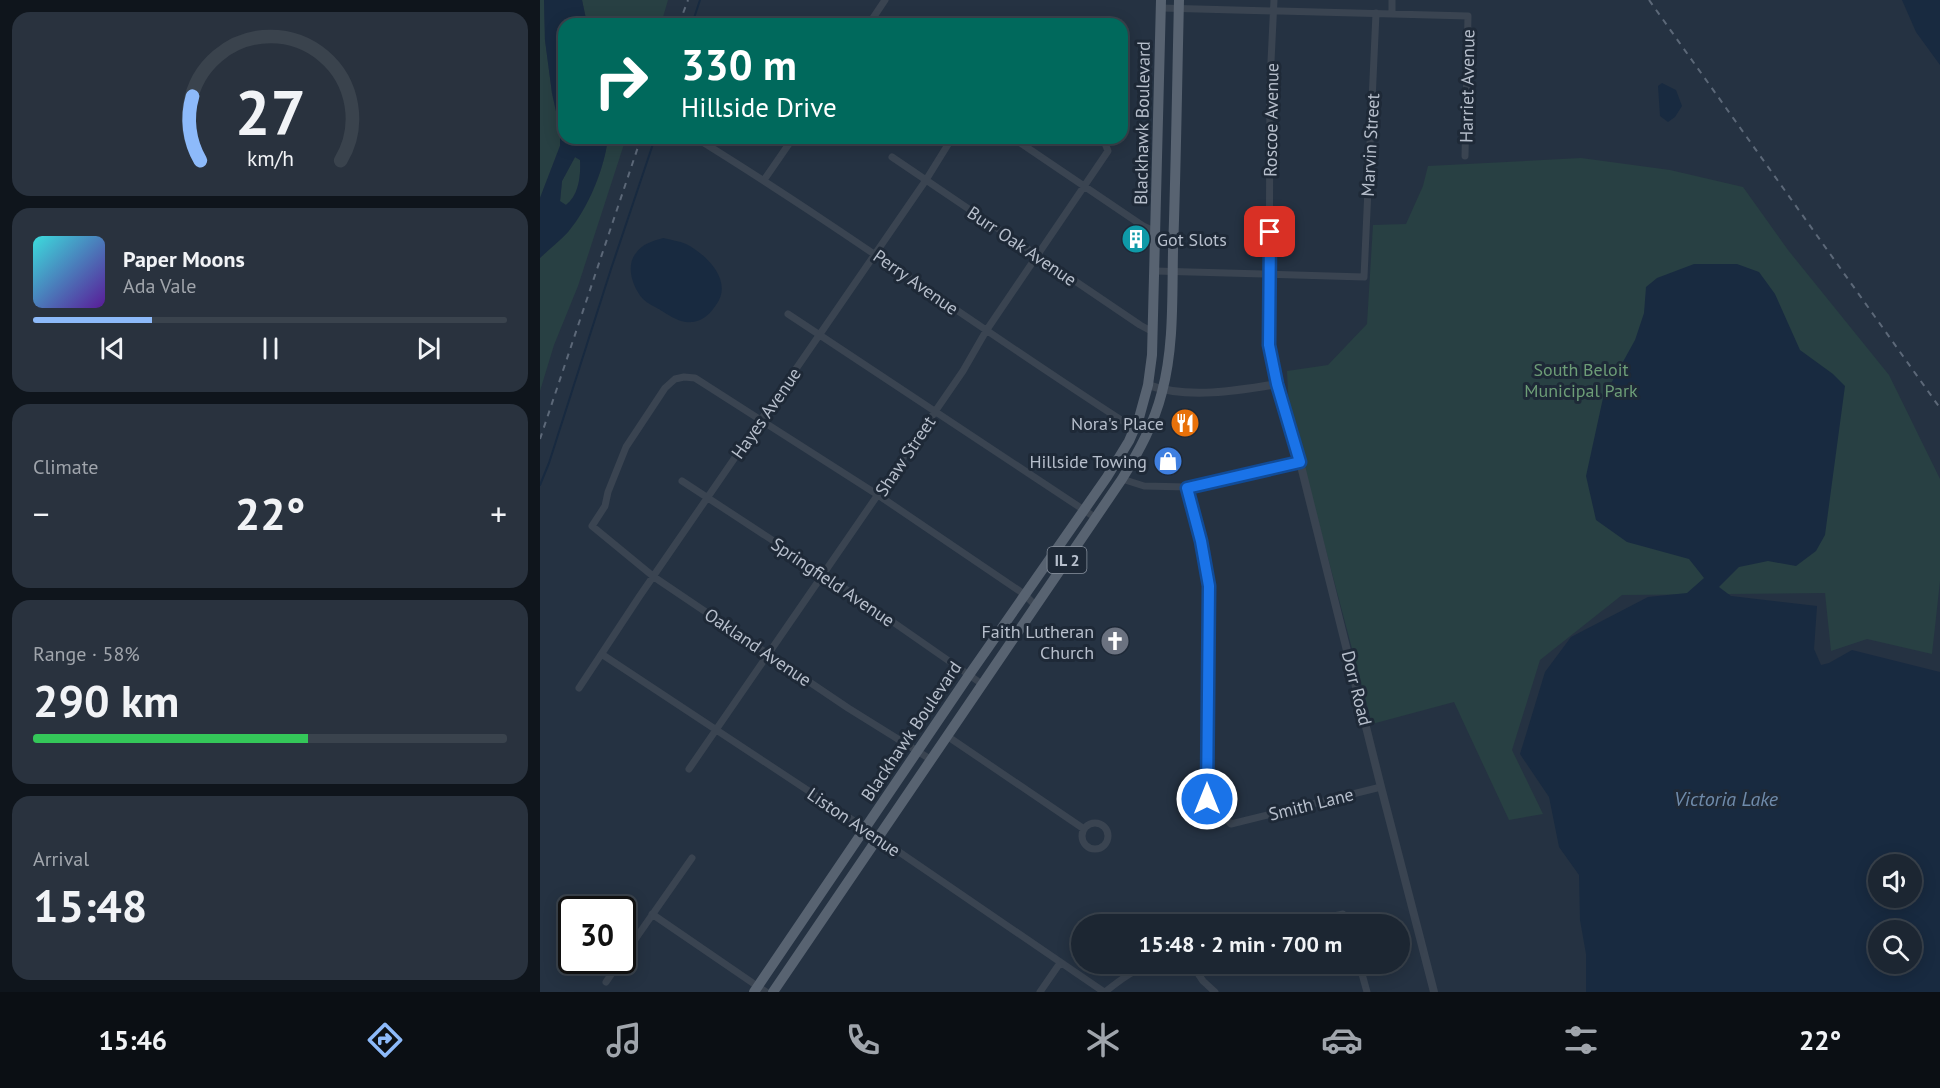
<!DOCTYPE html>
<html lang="en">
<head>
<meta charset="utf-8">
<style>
	body { margin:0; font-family:"PT Sans",sans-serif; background:#29323e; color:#f1f3f6; height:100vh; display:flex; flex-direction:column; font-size:22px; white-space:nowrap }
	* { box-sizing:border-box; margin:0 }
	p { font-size:20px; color:#a0a5ac }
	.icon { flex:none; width:33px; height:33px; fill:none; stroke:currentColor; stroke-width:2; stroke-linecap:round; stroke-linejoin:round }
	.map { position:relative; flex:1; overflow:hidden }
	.details { display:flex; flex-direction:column; gap:12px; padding:12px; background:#0f151c; width:540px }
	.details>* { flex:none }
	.top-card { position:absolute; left:18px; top:18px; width:570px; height:126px; border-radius:18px; box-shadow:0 3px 15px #0003,0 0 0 2px #3a434d; background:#00695c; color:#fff; overflow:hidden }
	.controls { position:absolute; left:1328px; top:854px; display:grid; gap:12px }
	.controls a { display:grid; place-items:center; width:54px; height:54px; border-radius:50%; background:#1c2632; box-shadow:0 3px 15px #0003,0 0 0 2px #3a434d; font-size:30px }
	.speed { position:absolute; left:18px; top:896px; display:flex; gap:12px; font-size:30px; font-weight:700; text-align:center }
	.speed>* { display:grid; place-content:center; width:78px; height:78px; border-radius:50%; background:#1c2632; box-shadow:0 3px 15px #0003,0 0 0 2px #3a434d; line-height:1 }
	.speed .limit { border:3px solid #111; border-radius:9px; background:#fff; color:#111 }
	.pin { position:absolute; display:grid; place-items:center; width:51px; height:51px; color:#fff; margin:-26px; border-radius:12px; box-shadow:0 3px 9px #0006 }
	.me { position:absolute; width:66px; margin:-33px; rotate:0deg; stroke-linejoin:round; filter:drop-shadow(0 0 4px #0008) }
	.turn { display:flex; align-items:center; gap:21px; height:126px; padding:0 24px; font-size:27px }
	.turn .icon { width:78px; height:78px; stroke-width:2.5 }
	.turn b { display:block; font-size:42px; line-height:51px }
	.big { font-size:45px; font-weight:800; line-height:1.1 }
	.details .tile { flex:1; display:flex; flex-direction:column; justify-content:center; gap:9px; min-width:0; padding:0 21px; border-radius:18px; background:#29323e }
	.details .dial { align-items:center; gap:0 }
	.dial svg { height:156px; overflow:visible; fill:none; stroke:#3a434d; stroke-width:7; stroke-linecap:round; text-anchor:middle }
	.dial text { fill:#f1f3f6; stroke:none }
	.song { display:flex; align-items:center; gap:18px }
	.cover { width:72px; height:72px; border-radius:9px; background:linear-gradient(135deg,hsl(180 70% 55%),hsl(270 70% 35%)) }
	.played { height:6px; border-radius:3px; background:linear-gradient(90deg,#8dbafa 25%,#3a434d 25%) }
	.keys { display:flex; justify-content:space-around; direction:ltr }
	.heat { display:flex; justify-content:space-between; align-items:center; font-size:33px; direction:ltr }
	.charge { height:9px; border-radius:4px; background:linear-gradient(90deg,#34c759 58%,#3a434d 0) }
	.trip { position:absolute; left:531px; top:914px; width:339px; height:60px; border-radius:30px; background:#1c2632; box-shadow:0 3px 15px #0003,0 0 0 2px #3a434d; font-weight:800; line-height:60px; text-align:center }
	.tabs { display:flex; height:96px; justify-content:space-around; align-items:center; background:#0b0f14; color:#a0a5ac }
	.tabs .icon { width:42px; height:42px }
	.tabs .active { color:#8dbafa }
	.tabs b { font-size:27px; color:#f1f3f6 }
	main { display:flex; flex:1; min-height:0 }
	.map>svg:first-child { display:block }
	.green { fill:#284043 }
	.water { fill:#182a40; fill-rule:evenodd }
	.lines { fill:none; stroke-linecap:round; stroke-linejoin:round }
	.stream { stroke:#182a40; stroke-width:2 }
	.minor { stroke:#3a4451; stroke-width:7 }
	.tertiary { stroke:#3a4451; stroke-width:8 }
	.primary { stroke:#586371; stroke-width:10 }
	.rail { stroke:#5c6878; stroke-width:2; stroke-dasharray:6 6; stroke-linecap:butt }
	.route-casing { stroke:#114b97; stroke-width:15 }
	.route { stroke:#1a73e8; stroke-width:10 }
	.labels { text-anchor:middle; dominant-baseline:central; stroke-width:6; stroke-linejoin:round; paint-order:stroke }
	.shield { fill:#1e2937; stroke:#89929f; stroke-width:1.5 }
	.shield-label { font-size:16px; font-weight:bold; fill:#b7bfcc }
	.street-label { font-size:18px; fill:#b7bfcc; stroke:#1e2937 }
	.poi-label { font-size:18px; fill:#b7bfcc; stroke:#1e2937; text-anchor:end }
	.park-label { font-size:18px; fill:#6d9d77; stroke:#1e2937 }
	.water-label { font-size:20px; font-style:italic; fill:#6f8bab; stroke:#1e2937 }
</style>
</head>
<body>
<main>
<section class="details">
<div class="tile dial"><svg viewBox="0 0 100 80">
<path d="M14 69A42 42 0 1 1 86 69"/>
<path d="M14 69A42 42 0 0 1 10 36" stroke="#8dbafa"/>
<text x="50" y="56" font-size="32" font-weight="700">27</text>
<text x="50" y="72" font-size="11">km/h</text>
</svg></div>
<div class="tile">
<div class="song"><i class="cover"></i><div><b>Paper Moons</b><p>Ada Vale</p></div></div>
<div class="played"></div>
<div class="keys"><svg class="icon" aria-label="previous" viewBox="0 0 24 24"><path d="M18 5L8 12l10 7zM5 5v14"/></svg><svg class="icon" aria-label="pause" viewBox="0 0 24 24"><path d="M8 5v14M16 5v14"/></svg><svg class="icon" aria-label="next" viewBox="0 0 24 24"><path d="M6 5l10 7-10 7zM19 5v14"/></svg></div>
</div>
<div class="tile"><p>Climate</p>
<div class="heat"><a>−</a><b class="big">22°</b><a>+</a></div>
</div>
<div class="tile"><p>Range · 58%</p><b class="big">290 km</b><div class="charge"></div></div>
<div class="tile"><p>Arrival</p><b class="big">15:48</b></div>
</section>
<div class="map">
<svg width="1400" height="992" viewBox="0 0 1400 992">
	<rect width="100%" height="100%" fill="#253242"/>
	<!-- green -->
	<path class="green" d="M0,0H4L5,40L12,93L20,129V146L0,198Z
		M42,0H128L121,24H47Z
		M68,138H86L38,286L14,345L0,391V258C9,249 20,241 28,232C48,208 64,170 68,138Z
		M35,157L40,160C41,175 39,195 26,205L20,202L22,181Z
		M1041,158L1130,170L1203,187L1248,250L1349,375L1400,479V581L1392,654L1327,639L1291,651L1285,593L1082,595L1000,660L972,750L1003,814L969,820L914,702L832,724L749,411L747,371L788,365L827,324L833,225L866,224L883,186L888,166Z"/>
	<!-- water -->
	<path class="water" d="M4,0H42L47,24H24V138H68C64,170 48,208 28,232C20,241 9,249 0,258V198L20,146V129L12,93L5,40ZM35,157L40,160C41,175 39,196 26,205L20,201L22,181Z
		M1362,0H1400V65L1376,32Z
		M1122,83L1136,90L1142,106L1135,117L1128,122L1120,116L1118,86Z
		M123,238C131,240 139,241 146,244C166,254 194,281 176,305C171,312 168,316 160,320C145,326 135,319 122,311C116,307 108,304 103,299C93,288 85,266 96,253C102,244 113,241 123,238Z
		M1154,264H1197L1219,272L1235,294L1260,350L1293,374L1305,386L1285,535L1276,551L1256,566L1228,561L1199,567L1179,587L1191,596L1277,606L1274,649L1281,665L1289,663L1312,650L1400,672V992H1046V954L1040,920L1039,875L1019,847L1009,797L980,754L1005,672L1031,637L1108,597L1147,593L1164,578L1149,559L1087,542L1056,520L1046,476L1063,398L1095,340L1104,313L1106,287L1117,278ZM1338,864H1371V897H1338ZM1338,930H1371V963H1338Z"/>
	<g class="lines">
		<!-- stream -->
		<path class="stream" d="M152,24L160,0
			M0,485L9,463L71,269L115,138"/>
		<!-- minor -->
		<path class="minor" d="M734,0L730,82L729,330V345L737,384
			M621,8L928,16L925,156
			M852,14V0
			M329,24L345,0
			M156,138C305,230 447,334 595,429
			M473,138L603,226L616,232
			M352,157L600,325L613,332
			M224,180L253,138
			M615,271L824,277L836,13
			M248,314L556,518
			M582,479L604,486L647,487L760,462
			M142,481L284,574L442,684
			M647,487L661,541L669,586L667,799L691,824L841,787
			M63,655L308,817L564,992
			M39,688L99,597L386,180L412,138
			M407,736L544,829
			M390,759L308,708L114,577L52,526L65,506L68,492L86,447L125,388L135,379L144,377L155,378L338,495L484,594L496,606
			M149,769L423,371L446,331L568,151L563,138
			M542 836a13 13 0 1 1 26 0a13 13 0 1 1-26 0Z
			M112,914L226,992
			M757,924L803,914L808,924
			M82,958L152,858
			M651,963L663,981L675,992
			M819,963L827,992
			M66,982L81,960
			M500,992L520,963
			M565,992C580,980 596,968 614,963"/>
		<!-- tertiary -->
		<path class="tertiary" d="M608,385C647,399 697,391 737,384L760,462L841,787L894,992"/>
		<!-- primary -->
		<path class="primary" d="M214,992L429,675L567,477L589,441L599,418L608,385L612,355L621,0
			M233,992L582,479C599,451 614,424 622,392C634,347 632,298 633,251C636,168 637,84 639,0"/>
		<!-- rail -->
		<path class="rail" d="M1109,0L1400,408
			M139,24L148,0
			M0,439L101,138"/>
	</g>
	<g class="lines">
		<!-- route casing -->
		<g class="route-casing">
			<path id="route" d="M667,799L669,586L661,541L647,488L760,462L737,384L729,345L730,232"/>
		</g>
		<!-- route -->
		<use href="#route" class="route"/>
	</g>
	<!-- icons -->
	<defs>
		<g id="building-disc" transform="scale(1.5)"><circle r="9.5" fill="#0f9aa8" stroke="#1e2937"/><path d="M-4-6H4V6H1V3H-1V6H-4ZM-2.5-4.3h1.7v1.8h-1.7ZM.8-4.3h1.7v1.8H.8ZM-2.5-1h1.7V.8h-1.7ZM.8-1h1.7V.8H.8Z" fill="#fff"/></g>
		<g id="restaurant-disc" transform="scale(1.5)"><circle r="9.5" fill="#e8710a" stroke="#1e2937"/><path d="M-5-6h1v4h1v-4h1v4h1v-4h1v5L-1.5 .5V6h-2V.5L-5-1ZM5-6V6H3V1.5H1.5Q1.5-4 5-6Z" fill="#fff"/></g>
		<g id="shop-disc" transform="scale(1.5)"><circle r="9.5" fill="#3f7fe0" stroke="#1e2937"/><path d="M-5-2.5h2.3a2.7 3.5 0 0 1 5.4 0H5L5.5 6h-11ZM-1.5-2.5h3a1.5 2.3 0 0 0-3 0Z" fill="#fff"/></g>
		<g id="church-disc" transform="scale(1.5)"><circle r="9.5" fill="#6b7280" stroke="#1e2937"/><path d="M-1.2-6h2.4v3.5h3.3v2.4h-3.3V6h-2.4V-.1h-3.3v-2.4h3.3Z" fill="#fff"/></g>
	</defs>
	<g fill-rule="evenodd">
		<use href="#building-disc" x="596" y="239"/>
		<use href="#restaurant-disc" x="645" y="423"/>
		<use href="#shop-disc" x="628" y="461"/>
		<use href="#church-disc" x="575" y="641"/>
	</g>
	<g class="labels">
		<!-- shield labels -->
		<rect class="shield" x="507.5" y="547" width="39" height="26" rx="4.5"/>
		<g class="shield-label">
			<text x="527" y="560">IL 2</text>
		</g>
		<!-- street labels -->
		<g class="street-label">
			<text transform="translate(927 86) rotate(-89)">Harriet Avenue</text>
			<text transform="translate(731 120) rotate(-89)">Roscoe Avenue</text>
			<text transform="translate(602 123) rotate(-89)">Blackhawk Boulevard</text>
			<text transform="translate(830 145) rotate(-87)">Marvin Street</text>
			<text transform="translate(482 246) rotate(34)">Burr Oak Avenue</text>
			<text transform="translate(376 282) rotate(35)">Perry Avenue</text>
			<text transform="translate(226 413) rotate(-55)">Hayes Avenue</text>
			<text transform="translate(365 456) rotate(-56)">Shaw Street</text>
			<text transform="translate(293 582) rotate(34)">Springfield Avenue</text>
			<text transform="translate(218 647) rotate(34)">Oakland Avenue</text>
			<text transform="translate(817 688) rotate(76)">Dorr Road</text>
			<text transform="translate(371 731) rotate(-56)">Blackhawk Boulevard</text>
			<text transform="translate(771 804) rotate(-14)">Smith Lane</text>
			<text transform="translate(314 822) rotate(34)">Liston Avenue</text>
		</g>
		<!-- poi labels -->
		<g class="poi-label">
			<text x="617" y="239" text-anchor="start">Got Slots</text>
			<text x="624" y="423">Nora's Place</text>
			<text x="607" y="461">Hillside Towing</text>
			<text x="554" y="631">Faith Lutheran<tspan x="554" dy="21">Church</tspan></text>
		</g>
		<!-- park labels -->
		<g class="park-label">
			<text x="1041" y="369">South Beloit<tspan x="1041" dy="21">Municipal Park</tspan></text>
		</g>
		<!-- water labels -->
		<g class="water-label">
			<text x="1186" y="799">Victoria Lake</text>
		</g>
	</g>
</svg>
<div class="controls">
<a><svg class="icon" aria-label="sound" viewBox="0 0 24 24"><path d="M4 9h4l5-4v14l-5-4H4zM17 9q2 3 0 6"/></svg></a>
<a><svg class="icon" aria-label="search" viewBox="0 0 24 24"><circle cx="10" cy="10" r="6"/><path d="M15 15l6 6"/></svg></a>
</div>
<div class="speed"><div class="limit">30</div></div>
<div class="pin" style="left:730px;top:232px;background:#d93025"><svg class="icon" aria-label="arrive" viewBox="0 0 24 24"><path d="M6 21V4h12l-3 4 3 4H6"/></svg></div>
<svg class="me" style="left:667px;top:799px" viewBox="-20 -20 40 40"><circle r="17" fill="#1a73e8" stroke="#fff" stroke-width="3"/><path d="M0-11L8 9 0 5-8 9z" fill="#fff"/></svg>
<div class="trip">15:48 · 2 min · 700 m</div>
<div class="top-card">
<div class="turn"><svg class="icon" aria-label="right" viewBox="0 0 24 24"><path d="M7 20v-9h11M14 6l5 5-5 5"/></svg><div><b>330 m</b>Hillside Drive</div></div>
</div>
</div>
</main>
<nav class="tabs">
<b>15:46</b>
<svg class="icon active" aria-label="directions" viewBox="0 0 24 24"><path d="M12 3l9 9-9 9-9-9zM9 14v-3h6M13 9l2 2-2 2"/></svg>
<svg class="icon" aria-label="music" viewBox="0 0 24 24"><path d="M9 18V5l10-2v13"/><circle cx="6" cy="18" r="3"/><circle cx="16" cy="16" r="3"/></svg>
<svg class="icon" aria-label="phone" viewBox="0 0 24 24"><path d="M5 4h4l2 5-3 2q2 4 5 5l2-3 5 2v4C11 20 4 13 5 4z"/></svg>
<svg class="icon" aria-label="climate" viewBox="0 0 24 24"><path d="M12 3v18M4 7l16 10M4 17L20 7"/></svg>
<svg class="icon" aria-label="car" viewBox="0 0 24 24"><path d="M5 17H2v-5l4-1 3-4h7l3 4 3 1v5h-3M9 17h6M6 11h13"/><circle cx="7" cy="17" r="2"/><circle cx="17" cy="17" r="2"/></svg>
<svg class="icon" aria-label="filters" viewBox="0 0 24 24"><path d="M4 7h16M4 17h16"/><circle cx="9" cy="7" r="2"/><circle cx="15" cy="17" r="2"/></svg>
<b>22°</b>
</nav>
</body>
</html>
